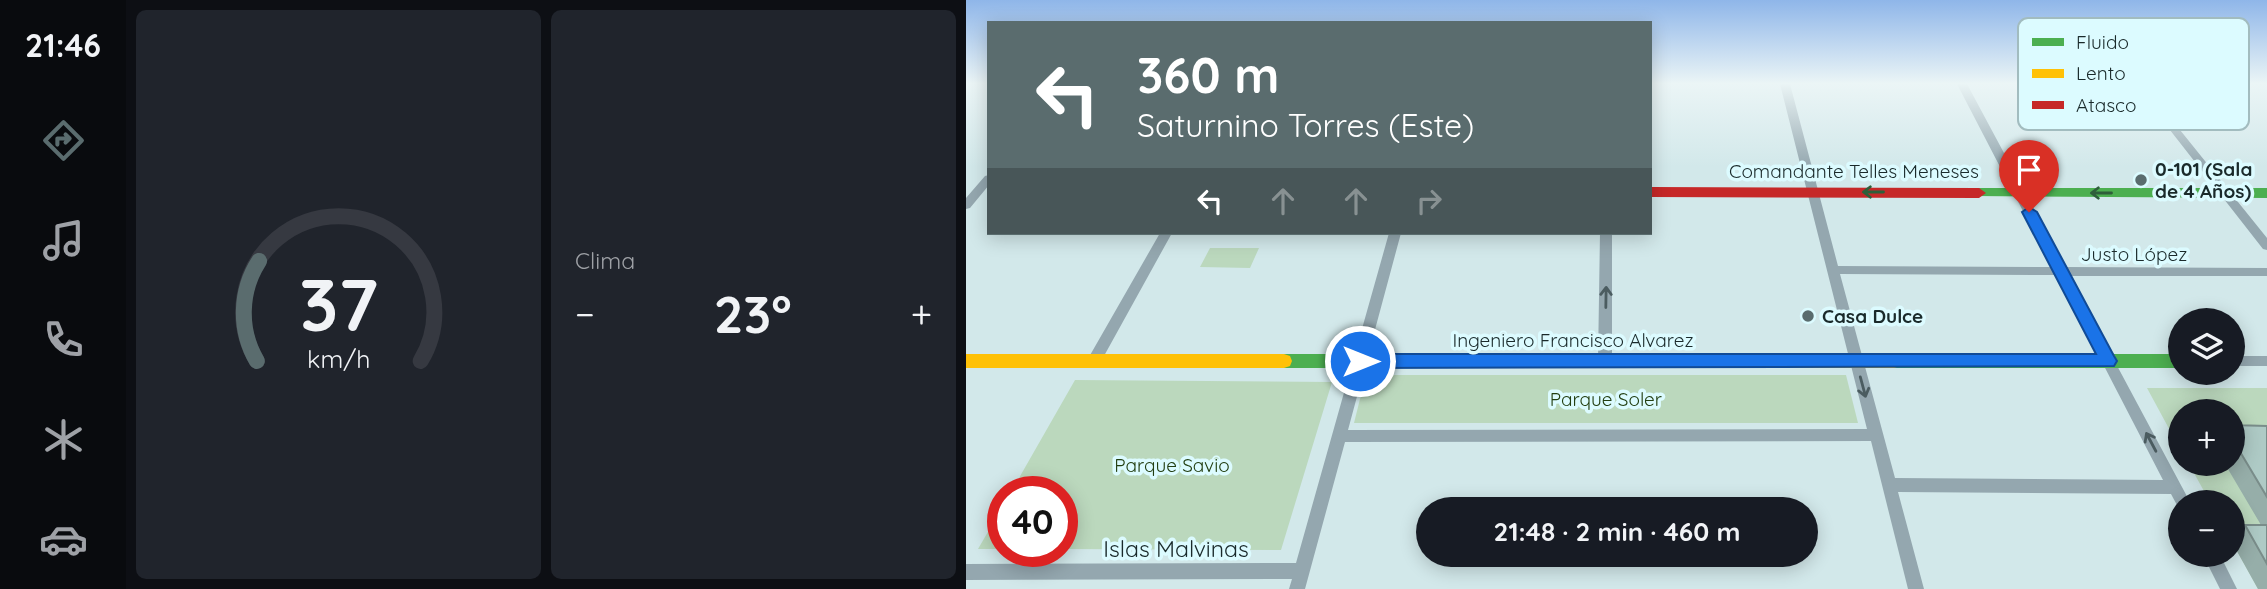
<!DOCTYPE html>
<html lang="es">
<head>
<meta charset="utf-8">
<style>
	body { margin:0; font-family:Quicksand,sans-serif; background:#20242c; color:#f1f3f6; height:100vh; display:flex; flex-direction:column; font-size:26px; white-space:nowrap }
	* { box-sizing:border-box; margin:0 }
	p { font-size:23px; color:#9ea1a6 }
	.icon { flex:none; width:38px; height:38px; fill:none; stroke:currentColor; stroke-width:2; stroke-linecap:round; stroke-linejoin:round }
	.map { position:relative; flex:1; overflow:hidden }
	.drawer { display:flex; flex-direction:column; gap:10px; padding:10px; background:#0d0f14; width:840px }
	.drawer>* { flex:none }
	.guide { position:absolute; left:21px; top:21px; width:665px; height:214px; border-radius:0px; box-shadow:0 4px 18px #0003; background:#5a6c6e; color:#fff; overflow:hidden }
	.tools { position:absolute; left:1202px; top:308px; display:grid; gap:14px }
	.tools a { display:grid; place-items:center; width:77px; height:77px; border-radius:50%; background:#171b24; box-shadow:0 4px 18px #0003; font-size:35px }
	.speed { position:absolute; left:21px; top:476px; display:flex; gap:14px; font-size:35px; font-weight:700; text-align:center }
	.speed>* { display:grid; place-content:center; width:91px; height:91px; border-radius:50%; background:#171b24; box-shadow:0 4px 18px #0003; line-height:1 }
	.speed .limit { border:10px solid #d22; background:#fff; color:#111 }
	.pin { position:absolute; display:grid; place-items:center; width:60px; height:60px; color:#fff; margin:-72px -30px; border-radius:50% 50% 50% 0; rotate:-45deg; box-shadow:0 0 7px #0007 }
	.pin .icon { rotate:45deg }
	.me { position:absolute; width:77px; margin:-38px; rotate:90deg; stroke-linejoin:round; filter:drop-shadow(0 0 5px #0008) }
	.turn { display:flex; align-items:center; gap:24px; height:147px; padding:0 35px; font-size:32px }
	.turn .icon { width:91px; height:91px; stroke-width:2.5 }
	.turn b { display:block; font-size:49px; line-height:60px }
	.lanes { display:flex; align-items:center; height:66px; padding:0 35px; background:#0003; justify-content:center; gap:35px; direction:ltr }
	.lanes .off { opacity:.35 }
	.big { font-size:52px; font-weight:800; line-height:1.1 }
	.drawer .widget { flex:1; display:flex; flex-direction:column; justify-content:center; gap:10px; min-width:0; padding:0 24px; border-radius:10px; background:#20242c }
	.drawer .dial { align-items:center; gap:0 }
	.dial svg { height:182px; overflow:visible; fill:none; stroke:#363941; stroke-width:7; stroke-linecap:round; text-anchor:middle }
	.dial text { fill:#f1f3f6; stroke:none }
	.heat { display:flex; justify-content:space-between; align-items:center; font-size:38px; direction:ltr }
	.drawer .tiles { flex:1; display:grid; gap:10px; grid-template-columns:repeat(2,1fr) }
	.trip { position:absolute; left:450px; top:497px; width:402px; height:70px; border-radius:35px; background:#171b24; box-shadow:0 4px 18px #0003; font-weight:800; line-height:70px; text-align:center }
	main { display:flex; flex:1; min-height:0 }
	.dock { display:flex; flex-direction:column; width:126px; justify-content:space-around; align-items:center; background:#090b0e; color:#9ea1a6 }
	.dock .icon { width:49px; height:49px }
	.dock .active { color:#5a6c6e }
	.dock b { font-size:32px; color:#f1f3f6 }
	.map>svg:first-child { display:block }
	.green { fill:#bbd8bd }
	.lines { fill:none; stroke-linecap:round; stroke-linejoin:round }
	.street { fill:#94a7af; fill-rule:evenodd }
	.fast { fill:#4caf50; fill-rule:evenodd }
	.slow { fill:#ffc107; fill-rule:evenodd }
	.jam { fill:#c62828; fill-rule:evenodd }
	.wall { fill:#96aea9 }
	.building { fill:#aecac5; stroke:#7a8d8a; stroke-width:2 }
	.oneway { stroke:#2e5f3a }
	.oneway2 { stroke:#4b5c60 }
	.route { fill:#1a73e8; stroke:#114b97; stroke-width:2 }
	.poi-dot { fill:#5a6c6e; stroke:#dcfbff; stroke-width:2.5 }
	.labels { text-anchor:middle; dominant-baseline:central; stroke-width:7; stroke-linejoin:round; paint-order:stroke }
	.poi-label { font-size:19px; font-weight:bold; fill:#1a2a2b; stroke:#dcfbff; text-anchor:start }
	.street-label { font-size:19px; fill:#1a2a2b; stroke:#dcfbff }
	.park-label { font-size:19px; fill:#223e11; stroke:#dcfbff }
	.near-street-label { font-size:23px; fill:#1a2a2b; stroke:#dcfbff }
	.key { fill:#dcfbff; stroke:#a2bcbf; stroke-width:2 }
	.key-label { font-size:19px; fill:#1a2a2b }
</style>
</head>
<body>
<main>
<nav class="dock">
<b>21:46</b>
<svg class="icon active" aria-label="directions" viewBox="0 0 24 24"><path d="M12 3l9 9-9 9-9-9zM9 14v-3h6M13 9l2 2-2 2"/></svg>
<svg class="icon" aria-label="music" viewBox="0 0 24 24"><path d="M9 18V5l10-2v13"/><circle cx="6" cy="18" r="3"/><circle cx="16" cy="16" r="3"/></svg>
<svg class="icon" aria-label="phone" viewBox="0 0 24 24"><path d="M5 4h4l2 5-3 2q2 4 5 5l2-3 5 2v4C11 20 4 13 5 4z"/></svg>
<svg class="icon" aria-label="climate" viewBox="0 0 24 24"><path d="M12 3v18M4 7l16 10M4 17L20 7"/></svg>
<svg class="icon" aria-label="car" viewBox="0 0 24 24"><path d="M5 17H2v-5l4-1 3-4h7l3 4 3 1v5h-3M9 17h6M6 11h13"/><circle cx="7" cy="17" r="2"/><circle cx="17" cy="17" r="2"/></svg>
</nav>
<section class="drawer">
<div class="tiles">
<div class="widget dial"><svg viewBox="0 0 100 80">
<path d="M14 69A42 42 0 1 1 86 69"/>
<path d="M14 69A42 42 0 0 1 15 25" stroke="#5a6c6e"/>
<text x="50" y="56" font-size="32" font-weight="700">37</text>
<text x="50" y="72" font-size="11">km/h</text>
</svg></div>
<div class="widget"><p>Clima</p>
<div class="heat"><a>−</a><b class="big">23°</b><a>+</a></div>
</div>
</div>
</section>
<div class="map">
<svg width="1301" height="589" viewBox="0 0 1301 589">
	<rect width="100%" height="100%" fill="#d2e8ea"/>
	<!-- green -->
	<path class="green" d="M244,248H293L284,268L234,267Z
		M400,375H880L892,423H388Z
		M109,380L366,382L315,550L96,549V492H45Z
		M1181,388H1301V589H1292L1267,544V502H1244L1223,464H1267V411H1214V449Z
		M37,506V549H12Z"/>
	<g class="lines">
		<!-- street -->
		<path class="street" d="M814,84H824L872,266L1086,267L991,84H1001L1099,267L1301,268V276H1103L1224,502H1214V508L1212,507L1205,494L932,492L958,589H942L905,441L379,442L339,589H323L326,579L0,580V564L330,563L423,233H435L382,430L901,429ZM874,274L1091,275L1197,480L929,478Z
			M1168,84H1177L1301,238V250L1297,249Z
			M23,175V185L4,208L0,209V198L19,176Z
			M194,233H206L133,365L128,366L123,365L121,361L123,357Z
			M634,233H646V361L644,365L639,366L634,365L632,361Z
			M1267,356H1301V366H1267Z
			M1237,555H1254L1271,589H1254Z"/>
		<!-- fast -->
		<path class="fast" d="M1013,188H1301V198L1008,196L1006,193L1008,190Z
			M318,354H607L613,356L615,361L613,366L607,368H318L312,366L310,361L312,356Z
			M928,354H1214V368H928L922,366L920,361L922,356Z"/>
		<!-- slow -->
		<path class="slow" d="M0,354H318L324,356L326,361L324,366L318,368H0Z
			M607,354H928L934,356L936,361L934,366L928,368H607L601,366L599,361L601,356Z"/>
		<!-- jam -->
		<path class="jam" d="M684,187L1013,188L1020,193L1013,198L684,197Z"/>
	</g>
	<!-- wall -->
	<path class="wall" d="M1267,417L1275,425L1301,426V589H1292L1267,544V532L1279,525H1295L1259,464H1267Z"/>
	<!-- building -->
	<path class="building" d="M1267,417L1271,418L1275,425H1267Z
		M1267,425L1301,426V497L1267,440Z
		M1279,525H1301V564Z"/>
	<!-- one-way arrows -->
	<defs><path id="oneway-shaft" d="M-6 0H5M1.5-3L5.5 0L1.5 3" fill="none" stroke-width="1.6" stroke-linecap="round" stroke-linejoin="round" transform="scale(1.75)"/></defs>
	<g class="oneway">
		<use href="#oneway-shaft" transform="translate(907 192) rotate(-180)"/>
		<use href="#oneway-shaft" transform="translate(1135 193) rotate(-180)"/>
	</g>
	<g class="oneway2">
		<use href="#oneway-shaft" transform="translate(640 297) rotate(-89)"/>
		<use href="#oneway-shaft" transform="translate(897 387) rotate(75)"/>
		<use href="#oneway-shaft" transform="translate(1185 442) rotate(-118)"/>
	</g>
	<!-- sky -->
	<linearGradient id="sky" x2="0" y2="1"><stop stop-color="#8fb6e9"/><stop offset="0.5" stop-color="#ebf5f6"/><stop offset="1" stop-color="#ebf5f6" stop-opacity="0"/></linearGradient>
	<rect width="1301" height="167" fill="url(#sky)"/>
	<!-- route -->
	<path class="route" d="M1063,207L1071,212L1148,356L1151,361L1148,366L394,368L385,361L394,354H1130L1056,212Z"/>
	<!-- markers -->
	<g class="poi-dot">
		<circle cx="1175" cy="180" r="7"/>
		<circle cx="842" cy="316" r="7"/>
	</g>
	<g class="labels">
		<!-- poi labels -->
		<g class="poi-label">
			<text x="1189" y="169">0-101 (Sala<tspan x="1189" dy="22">de 4 Años)</tspan></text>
			<text x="856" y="316">Casa Dulce</text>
		</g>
		<!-- street labels -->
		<g class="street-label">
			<text x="888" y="171">Comandante Telles Meneses</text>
			<text x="1168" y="254">Justo López</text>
			<text x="607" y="340">Ingeniero Francisco Alvarez</text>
		</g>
		<!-- park labels -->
		<g class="park-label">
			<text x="640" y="399">Parque Soler</text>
			<text x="206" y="465">Parque Savio</text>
		</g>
		<!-- near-street labels -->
		<g class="near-street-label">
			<text x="210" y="548">Islas Malvinas</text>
		</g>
	</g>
	<!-- legend -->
	<rect x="1052" y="18" width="231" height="112" rx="10" class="key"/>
	<rect x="1066" y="38" width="32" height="8" fill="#4caf50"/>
	<rect x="1066" y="69" width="32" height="9" fill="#ffc107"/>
	<rect x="1066" y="101" width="32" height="8" fill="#c62828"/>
	<g class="key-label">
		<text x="1110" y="49">Fluido</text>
		<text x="1110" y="80">Lento</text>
		<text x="1110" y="112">Atasco</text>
	</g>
</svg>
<div class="tools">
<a><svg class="icon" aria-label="layers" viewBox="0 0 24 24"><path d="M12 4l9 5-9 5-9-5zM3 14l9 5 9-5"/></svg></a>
<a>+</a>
<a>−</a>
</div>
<div class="speed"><div class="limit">40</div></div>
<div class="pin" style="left:1063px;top:212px;background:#d93025"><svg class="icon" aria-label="arrive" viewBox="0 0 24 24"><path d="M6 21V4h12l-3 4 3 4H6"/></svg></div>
<svg class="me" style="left:394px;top:361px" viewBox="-20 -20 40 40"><circle r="17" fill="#1a73e8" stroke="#fff" stroke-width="3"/><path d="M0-11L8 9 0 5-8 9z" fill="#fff"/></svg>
<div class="trip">21:48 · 2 min · 460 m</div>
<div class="guide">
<div class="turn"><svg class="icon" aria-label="left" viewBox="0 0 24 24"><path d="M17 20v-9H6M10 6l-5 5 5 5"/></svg><div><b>360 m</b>Saturnino Torres (Este)</div></div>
<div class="lanes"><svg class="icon" aria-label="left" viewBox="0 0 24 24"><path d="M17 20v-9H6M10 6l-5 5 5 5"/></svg><svg class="icon off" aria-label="ahead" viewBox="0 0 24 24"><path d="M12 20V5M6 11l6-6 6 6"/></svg><svg class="icon off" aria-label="ahead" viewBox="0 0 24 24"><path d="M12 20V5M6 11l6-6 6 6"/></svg><svg class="icon off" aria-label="right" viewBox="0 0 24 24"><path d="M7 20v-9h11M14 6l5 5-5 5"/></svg></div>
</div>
</div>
</main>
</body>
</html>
